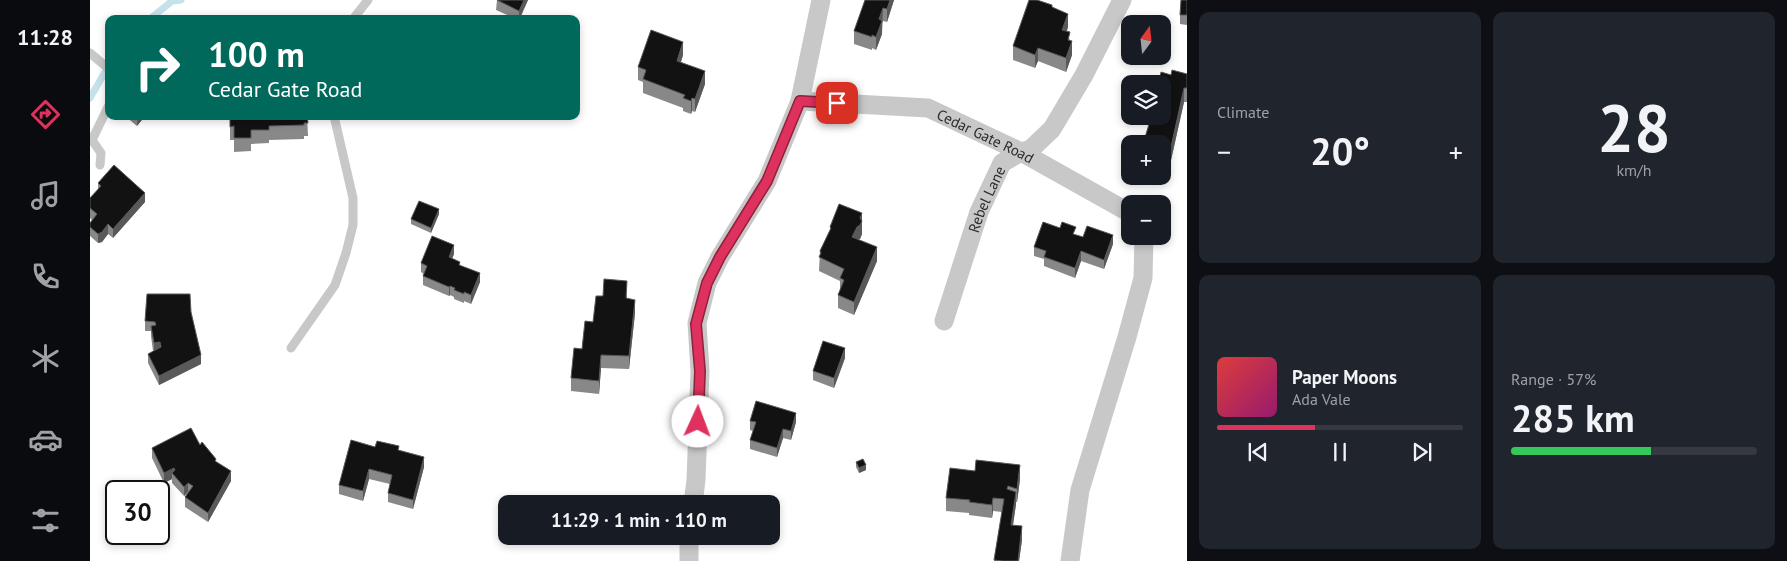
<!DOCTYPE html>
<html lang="en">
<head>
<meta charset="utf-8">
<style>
	body { margin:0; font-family:"PT Sans",sans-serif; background:#20242c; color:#f1f3f6; height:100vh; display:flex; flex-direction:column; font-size:19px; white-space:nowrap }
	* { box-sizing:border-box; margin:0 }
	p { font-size:16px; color:#9ea1a6 }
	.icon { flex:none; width:28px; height:28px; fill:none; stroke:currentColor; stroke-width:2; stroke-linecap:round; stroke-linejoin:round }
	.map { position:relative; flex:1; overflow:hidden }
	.details { display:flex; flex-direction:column; gap:12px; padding:12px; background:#0d0f14; width:600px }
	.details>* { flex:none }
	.hud { position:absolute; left:15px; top:15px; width:475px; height:105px; border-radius:10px; box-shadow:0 2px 8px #0003; background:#00695c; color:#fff; overflow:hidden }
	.needle { width:32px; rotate:15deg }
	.fabs { position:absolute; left:1031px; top:15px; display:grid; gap:10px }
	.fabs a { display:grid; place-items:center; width:50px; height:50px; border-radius:10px; background:#171b24; box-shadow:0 2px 8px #0003; font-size:25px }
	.speed { position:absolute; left:15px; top:480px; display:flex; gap:10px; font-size:25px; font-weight:700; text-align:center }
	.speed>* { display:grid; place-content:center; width:65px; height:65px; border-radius:50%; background:#171b24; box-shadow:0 2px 8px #0003; line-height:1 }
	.speed .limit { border:2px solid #111; border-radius:8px; background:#fff; color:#111 }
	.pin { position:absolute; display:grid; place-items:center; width:42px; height:42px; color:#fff; margin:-21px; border-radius:10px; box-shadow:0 2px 8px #0006 }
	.me { position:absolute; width:55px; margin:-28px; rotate:2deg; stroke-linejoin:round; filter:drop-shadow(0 0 4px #0008) }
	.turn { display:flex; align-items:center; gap:18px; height:105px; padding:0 20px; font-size:22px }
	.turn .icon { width:65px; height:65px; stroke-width:2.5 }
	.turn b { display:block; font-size:35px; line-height:42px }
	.big { font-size:38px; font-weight:700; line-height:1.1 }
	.details .tile { flex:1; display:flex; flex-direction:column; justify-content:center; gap:8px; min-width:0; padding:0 18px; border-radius:10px; background:#20242c }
	.details .dial { align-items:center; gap:0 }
	.dial b { font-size:65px; line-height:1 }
	.song { display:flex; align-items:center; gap:15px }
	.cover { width:60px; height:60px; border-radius:8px; background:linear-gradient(135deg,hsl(0 70% 55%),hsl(320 70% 35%)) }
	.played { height:5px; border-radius:2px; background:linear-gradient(90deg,#de315d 40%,#363941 40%) }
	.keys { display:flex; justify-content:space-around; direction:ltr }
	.heat { display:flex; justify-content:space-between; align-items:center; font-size:28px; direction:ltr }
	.charge { height:8px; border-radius:4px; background:linear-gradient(90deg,#34c759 57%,#363941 0) }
	.details .tiles { flex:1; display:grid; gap:12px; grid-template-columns:repeat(2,1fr) }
	.trip { position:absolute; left:408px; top:495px; width:282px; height:50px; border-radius:10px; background:#171b24; box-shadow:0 2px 8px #0003; font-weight:700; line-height:50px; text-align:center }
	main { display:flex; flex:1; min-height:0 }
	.tabs { display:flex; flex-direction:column; width:90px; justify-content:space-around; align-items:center; background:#090b0e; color:#9ea1a6 }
	.tabs .icon { width:35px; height:35px }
	.tabs .current { color:#de315d }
	.tabs b { font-size:22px; color:#f1f3f6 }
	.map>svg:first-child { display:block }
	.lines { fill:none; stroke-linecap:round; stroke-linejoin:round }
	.stream { stroke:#c5e1e9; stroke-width:7 }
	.service { stroke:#c8c8c8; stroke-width:9 }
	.minor { stroke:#c8c8c8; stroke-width:19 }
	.wall { fill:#888 }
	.shaded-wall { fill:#595959 }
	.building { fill:#121212; stroke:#595959 }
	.route-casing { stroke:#90203c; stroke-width:12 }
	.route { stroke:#de315d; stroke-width:9 }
	.labels { text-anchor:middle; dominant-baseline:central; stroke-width:5; stroke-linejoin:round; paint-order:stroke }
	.street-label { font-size:15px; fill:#2b2b2b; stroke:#fff }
</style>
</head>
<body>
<main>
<nav class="tabs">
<b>11:28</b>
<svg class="icon current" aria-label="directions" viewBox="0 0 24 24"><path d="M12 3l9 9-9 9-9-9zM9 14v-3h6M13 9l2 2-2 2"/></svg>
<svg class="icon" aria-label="music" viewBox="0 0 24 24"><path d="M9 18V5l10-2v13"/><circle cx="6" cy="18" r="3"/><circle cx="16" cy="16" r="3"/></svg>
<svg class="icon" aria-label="phone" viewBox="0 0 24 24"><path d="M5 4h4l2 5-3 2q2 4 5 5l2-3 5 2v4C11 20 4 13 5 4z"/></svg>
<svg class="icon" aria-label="climate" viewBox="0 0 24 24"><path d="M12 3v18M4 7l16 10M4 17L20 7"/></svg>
<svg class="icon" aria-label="car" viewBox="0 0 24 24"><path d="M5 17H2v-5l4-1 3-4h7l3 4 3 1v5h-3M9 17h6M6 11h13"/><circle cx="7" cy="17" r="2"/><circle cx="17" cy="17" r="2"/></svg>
<svg class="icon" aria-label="filters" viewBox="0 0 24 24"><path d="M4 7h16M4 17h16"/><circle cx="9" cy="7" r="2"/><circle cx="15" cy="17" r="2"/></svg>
</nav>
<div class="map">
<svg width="1097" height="561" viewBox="0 0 1097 561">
	<rect width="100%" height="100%" fill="#fff"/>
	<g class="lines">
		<!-- stream -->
		<path class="stream" d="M60,19L82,1L91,0
			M0,98L19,65"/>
		<!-- service -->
		<path class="service" d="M263,19L278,0
			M0,53L19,69
			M10,165L11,153L2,140L19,105
			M201,348L245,285L256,253L263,225V198L244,116"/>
		<!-- minor -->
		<g class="minor">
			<path id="s1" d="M710,101L838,108L931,152L1040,213"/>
			<path id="s2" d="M854,321L889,212L912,163L931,152L941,149L962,129L994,75L1032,0"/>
			<path d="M603,504L606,480L610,371L607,323L617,283L630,257L677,181L710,101L731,0"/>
			<path d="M599,561V536"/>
			<path d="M980,561L990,490L1037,337L1053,278L1054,236"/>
		</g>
	</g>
	<!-- wall -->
	<path class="wall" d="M407,0H438L430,19H426L406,10Z
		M775,0H804L797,22L793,21L792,23V34L786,50L782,48V50L764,44V31Z
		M1097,0V25L1090,24V15Z
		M962,8L978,27L977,31L980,41L982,55L976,72L948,61L945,68L923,60V46Z
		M593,55L591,62L615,84L605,112L602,111L601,114L593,111V108L553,93V82L548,80V67Z
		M1097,74V102H1094L1079,169H1075L1073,180L1054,176H1072V144L1069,123L1072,116V84L1081,75Z
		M35,116H55L47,126Z
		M140,116H217L218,136H214V139L179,140V143L161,144V151L144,152V140H140Z
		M8,183L55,202L23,238L18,234L12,242L8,243L0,236V223L2,220L0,218V198L8,190Z
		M772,213V234L770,239H768L787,261L764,315L748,308V295L750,291V281L729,271L730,251L740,230V227Z
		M349,214L341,233L321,224V219Z
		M986,235L1023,244L1014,269L991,261L985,278L954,266V259L944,256V247Z
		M364,254L362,258L390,282L381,304L374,301V303L364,299V297L360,295L359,296L333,285V276L334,274L331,272V263Z
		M537,295V299L545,313L539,369L511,368L509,394L481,391V378L513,296Z
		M101,312L111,364L69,385L58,363V354L63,351L61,336V331H55V321Z
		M755,358L744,388L723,380V371Z
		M660,421L706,422L701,440L693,438L687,457L660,449V440L663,431L660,430Z
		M110,445L126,462L141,481L118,522L95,507V497L98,492L94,496L82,483V479L74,483L62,458V448Z
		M285,447L309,451L334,467L323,509L298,502V493L300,484L279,479L273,501L249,494V485Z
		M766,462L776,470L769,473L766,467Z
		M930,479L927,502H926L923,525L932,540L929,561H904L912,512L903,511L902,518L879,515V513L856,511V498Z"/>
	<!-- shaded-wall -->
	<path class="shaded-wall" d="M434,0H438L429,19V11Z
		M800,0H804L797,22V9Z
		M793,8L792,34L786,50V37L789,19Z
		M978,14V27L972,43V30Z
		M982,41V55L976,72V58Z
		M593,42V55L587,74V61Z
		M948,48V61L945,68V55Z
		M615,71V84L605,112V99Z
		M1094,88V102L1079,169V156Z
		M602,98V111L601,114V101Z
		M48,116H55L47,126Z
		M1075,155V169L1073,180V167Z
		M55,193V202L23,238V229Z
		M349,209V214L341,233V228Z
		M772,213V234L770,239L767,240L762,237Z
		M18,224V234L12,242L8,243V234Z
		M1023,235V244L1014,269V260Z
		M364,245V254L359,266V257Z
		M787,247V261L764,315V302Z
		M991,251V261L985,278V268Z
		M390,273V282L381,304V295Z
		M360,286V295L359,296V287Z
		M545,300V313L539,369V356Z
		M70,342V351L64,352V343Z
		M755,348V358L744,388V378Z
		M111,355V364L69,385V376Z
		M511,355V368L509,394V381Z
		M706,413V422L701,440V431Z
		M693,429V438L687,457V448Z
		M334,457V467L323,509V500Z
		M776,465V470L769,473V468Z
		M930,465V479L927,502V489Z
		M84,468V475L82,473V479L74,483V473Z
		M279,469V479L273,501V491Z
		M141,471V481L118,522V513Z
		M98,483V492L94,496V487Z
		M926,492V505L921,538V525Z
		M903,498V511L902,518V505Z
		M932,526V540L929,561H928Z"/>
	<!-- building -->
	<path class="building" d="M407,0H434L429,11Z
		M775,0H800L797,9L793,8L789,19L792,21L786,37L782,35V37L764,31Z
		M939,0H947L962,5V7L978,14L972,30L980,32L978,40L982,41L976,58L948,48L945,55L923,46Z
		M1091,0H1097V15H1090Z
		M561,30L593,42L587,61L615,71L605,99L602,98L601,101L593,98L595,95L553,79L556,70L548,67Z
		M1082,70L1097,74V88H1094L1079,156L1075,155L1073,167L1072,144H1053L1060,121L1069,123L1070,116H1072V106L1075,95L1072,94V84H1069L1071,72L1081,75Z
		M140,116H217L218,123H214V125L179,126V130H161V138H144V126L140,127Z
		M24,165L55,193L23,229L18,224L12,232L8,234L0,227V223L7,214L0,208V198L11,186L8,183Z
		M329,201L349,209L341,228L321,219Z
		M749,204L772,213L770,218L772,221L770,225L767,227L762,237L787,247L764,302L748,295L754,280L750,278L754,269L729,257L731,253L730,251L741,228L740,227Z
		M953,222L970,228L972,222L986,227L983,234L993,237L997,226L1023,235L1014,260L991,251L985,268L954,257L956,251L944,247Z
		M342,236L364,245L359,257L370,262L369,265L390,273L381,295L374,292V294L364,290L365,288L360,286L359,287L333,276L337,266L331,263Z
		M514,279L537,281L536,298L545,300L539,356L511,355L509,381L481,378L484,348L492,349L495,321L503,322L506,296H513Z
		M57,294H100L101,312L111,355L69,376L58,354L71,347L70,342L64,343L61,326L66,325L65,322L55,321Z
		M733,341L755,348L744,378L723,371Z
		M666,401L706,413L701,431L693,429L687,448L660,440L666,422L660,421Z
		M101,428L110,445L112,442L126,459L125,461L141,471L118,513L95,497L103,486L98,483L94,487L82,473L85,470L84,468L74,473L62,448Z
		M261,440L285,447L287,441L309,446L308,450L334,457L323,500L298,493L302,475L279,469L273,491L249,485Z
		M773,459L776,465L769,468L766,462Z
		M886,460L930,465L927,489L918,486L917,489L926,492L921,525L932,526L928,561H913L904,560L914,499L903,498L902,505L879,502L880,500L856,498L860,468L885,471Z"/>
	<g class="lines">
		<!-- route casing -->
		<g class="route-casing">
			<path id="route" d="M608,422L610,371L606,324L617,283L630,257L677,181L710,101L747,103"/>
		</g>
		<!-- route -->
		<use href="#route" class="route"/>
	</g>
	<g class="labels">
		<!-- street labels -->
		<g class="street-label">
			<text stroke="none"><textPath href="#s1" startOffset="192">Cedar Gate Road</textPath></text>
			<text stroke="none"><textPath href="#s2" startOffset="129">Rebel Lane</textPath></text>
		</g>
	</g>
</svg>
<div class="fabs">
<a><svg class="needle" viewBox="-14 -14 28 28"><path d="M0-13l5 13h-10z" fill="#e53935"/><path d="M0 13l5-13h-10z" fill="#9ea1a6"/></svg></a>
<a><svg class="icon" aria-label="layers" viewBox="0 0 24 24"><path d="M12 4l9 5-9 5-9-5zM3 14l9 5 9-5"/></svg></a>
<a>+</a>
<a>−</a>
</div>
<div class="speed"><div class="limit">30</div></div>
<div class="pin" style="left:747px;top:103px;background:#d93025"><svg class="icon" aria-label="arrive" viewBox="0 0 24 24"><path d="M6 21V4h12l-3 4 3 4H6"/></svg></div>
<svg class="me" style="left:608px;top:422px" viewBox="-20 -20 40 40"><circle r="19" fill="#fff"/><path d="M0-13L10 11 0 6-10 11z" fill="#de315d"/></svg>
<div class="trip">11:29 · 1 min · 110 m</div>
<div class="hud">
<div class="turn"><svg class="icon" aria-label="right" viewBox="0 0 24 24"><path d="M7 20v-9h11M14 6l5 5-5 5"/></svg><div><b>100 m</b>Cedar Gate Road</div></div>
</div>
</div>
<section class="details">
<div class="tiles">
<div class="tile"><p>Climate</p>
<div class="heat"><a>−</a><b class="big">20°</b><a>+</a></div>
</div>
<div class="tile dial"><b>28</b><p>km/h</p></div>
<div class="tile">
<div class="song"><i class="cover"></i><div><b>Paper Moons</b><p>Ada Vale</p></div></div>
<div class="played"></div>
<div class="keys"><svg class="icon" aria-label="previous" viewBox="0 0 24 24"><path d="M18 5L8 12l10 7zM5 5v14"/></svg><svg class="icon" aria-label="pause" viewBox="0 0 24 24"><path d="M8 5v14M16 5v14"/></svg><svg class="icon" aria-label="next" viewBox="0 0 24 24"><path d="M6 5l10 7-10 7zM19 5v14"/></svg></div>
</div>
<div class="tile"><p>Range · 57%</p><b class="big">285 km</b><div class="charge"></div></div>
</div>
</section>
</main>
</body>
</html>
